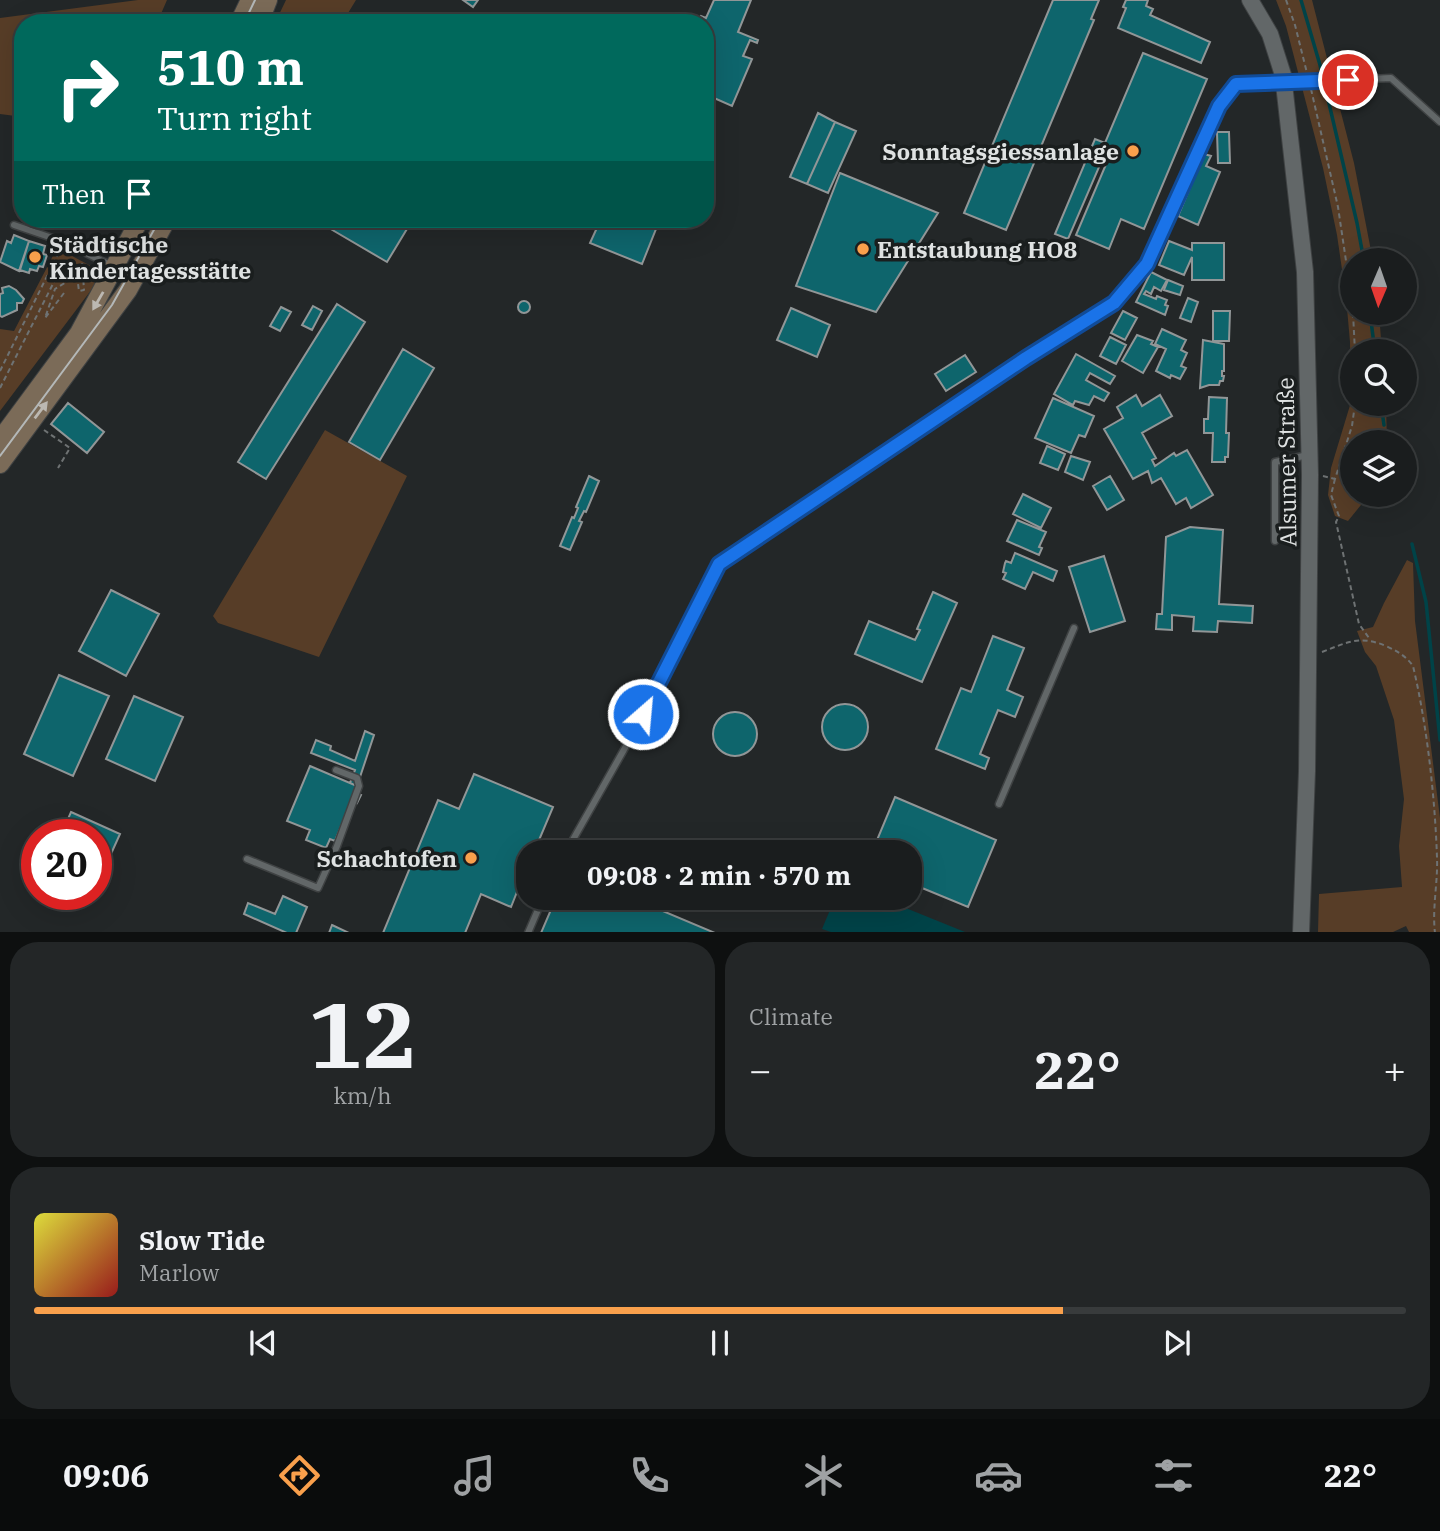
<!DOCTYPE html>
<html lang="en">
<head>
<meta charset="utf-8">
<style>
	body { margin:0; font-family:"IBM Plex Serif",serif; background:#232627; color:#f1f3f6; height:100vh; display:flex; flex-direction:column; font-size:26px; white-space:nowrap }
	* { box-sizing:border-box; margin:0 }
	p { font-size:23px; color:#9fa2a4 }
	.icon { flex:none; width:38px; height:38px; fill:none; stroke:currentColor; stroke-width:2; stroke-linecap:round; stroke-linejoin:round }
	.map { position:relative; height:932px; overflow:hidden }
	.drawer { display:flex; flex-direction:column; gap:10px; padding:10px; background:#0e1010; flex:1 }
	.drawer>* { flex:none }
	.guide { position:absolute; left:14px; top:14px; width:700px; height:214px; border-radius:28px; box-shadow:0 7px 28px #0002,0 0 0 2px #383b3c; background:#00695c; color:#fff; overflow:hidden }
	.needle { width:46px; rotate:182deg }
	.buttons { position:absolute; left:1340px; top:248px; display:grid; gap:14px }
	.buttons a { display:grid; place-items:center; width:77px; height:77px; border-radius:50%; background:#1a1d1e; box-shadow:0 7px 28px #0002,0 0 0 2px #383b3c; font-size:35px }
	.speed { position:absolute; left:21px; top:819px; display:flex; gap:14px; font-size:35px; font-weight:700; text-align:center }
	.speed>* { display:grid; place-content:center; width:91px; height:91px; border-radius:50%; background:#1a1d1e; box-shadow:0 7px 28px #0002,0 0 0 2px #383b3c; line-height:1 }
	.speed .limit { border:10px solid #d22; background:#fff; color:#111 }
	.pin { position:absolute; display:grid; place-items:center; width:60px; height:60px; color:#fff; margin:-30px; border:4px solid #fff; border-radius:50%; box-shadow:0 2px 7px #0007 }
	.me { position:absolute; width:77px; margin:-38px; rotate:27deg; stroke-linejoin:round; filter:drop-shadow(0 0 5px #0008) }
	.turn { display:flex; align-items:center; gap:24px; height:147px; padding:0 28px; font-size:32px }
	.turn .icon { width:91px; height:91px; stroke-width:2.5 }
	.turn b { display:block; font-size:49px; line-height:60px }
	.then { display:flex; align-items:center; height:66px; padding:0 28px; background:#0003; gap:14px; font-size:26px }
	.big { font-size:52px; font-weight:700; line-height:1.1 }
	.drawer .tile { flex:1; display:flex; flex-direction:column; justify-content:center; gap:10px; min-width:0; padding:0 24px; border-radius:28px; background:#232627 }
	.drawer .dial { align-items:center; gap:0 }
	.dial b { font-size:91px; line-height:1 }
	.song { display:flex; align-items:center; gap:21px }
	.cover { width:84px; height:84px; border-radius:10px; background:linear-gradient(135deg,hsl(60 70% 55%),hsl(0 70% 35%)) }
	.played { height:7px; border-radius:4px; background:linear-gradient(90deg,#f9a04c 75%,#383b3c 75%) }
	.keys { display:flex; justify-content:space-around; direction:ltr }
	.heat { display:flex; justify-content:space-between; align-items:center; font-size:38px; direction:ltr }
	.drawer .tiles { flex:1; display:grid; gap:10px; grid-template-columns:1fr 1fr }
	.tile:last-child { grid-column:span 2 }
	.trip { position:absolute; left:516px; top:840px; width:406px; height:70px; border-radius:28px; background:#1a1d1e; box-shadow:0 7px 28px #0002,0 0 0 2px #383b3c; font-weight:700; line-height:70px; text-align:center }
	.dock { display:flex; height:112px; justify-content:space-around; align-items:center; background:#0a0c0c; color:#9fa2a4 }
	.dock .icon { width:49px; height:49px }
	.dock .on { color:#f9a04c }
	.dock b { font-size:32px; color:#f1f3f6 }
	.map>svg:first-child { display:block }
	.green { fill:#573d27 }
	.water { fill:#004348 }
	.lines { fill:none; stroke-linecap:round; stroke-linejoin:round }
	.stream { stroke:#004348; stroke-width:3.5 }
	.building { fill:#0e656c; stroke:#919697; stroke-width:2 }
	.service-casing { stroke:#3f4243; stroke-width:9 }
	.tertiary-casing { stroke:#3f4243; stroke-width:18 }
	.secondary-casing { stroke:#3f4243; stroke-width:20 }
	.path { stroke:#6e7273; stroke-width:2; stroke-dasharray:5 3.5; stroke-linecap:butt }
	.service { stroke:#626768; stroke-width:6 }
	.tertiary { stroke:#626768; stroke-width:16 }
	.secondary { stroke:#7b6b58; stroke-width:18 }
	.tram { stroke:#b4b8b8; stroke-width:2 }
	.service-bridge-casing { stroke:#3f4243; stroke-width:9; stroke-linecap:butt }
	.service-bridge { stroke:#626768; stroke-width:6 }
	.oneway { fill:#bcb8b2 }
	.route-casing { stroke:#114b97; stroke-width:18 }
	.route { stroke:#1a73e8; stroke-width:12 }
	.poi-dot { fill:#f9a04c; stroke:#1a1e1e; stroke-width:2.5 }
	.labels { text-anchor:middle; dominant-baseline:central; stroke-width:7; stroke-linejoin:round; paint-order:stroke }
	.poi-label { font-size:23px; font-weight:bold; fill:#dfe2e2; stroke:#1a1e1e; text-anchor:end }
	.street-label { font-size:23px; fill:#dfe2e2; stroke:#1a1e1e }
</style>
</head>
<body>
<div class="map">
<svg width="1440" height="933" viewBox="0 0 1440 933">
	<rect width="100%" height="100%" fill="#232728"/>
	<!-- green -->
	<path class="green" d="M138,0H167L157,23H23V117L0,114V18Z
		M286,0H356L342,23H275Z
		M1276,0H1312L1354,163L1373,261H1353V313H1379L1382,352H1353V404H1386L1387,443H1353V495H1369L1348,521L1335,516L1328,495L1331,468L1351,402L1350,342L1346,297L1337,235L1323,168L1286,26Z
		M57,248L104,273L0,411V329L14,331Z
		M325,430L407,476L319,657L218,623L213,616Z
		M1407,560L1413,563L1415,621L1440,818V932H1409L1406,926L1393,932H1318L1319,894L1402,887L1399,846L1404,799L1394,720L1376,666L1365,652L1357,631L1373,627L1384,603Z"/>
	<!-- water -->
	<path class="water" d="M835,898H863L874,902L876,898H881L965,932H831L822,929Z"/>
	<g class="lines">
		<!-- stream -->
		<path class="stream" d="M1301,0L1320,65L1357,223L1364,261
			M1370,313L1375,352
			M1381,404L1384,425
			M1412,544L1426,602L1440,740"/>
	</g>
	<!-- building -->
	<path class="building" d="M463,0H478L473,7Z
		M714,0H751L738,32L758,40L757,43L750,40L743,56L752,59L732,106L705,94V84L710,72L705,70V23H698L701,16L706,18Z
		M1053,0H1099L1091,19L1094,20L1006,230L964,213Z
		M1126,0H1148L1146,6L1153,9L1150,15L1210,42L1201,63L1118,28L1126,8L1123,7Z
		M1143,53L1207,79L1144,229L1121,219L1109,249L1076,235L1107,162L1102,160L1068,239L1055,234L1095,139L1105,143Z
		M818,113L835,122L807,184L790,177Z
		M835,122L856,131L828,193L807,184Z
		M1217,132H1229L1230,163H1218Z
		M1204,154L1211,156L1206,166L1220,172L1198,225L1178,216Z
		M840,173L938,213L876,312L796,286Z
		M335,219H413L387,262L329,228Z
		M601,219H660L642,264L590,243Z
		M14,235L29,241L19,271L0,262L7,241L11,243Z
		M29,241L45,246L43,254L47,255L43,267L39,266L37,271L30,269L29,273L20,270Z
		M1169,241L1192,250V243H1224V280H1192V257L1184,275L1159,265Z
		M1151,272L1167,280L1161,291L1154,287L1151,294L1146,291L1144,294L1156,299L1157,296L1167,300L1165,305L1168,306L1165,315L1136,302Z
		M1168,280L1183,286L1180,295L1164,290Z
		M9,286L16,290L24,299L22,303H17V310L2,317L0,316V294L3,293L2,288Z
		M1188,298L1198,302L1191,322L1180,318Z
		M518 307a6 6 0 1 1 12 0a6 6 0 1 1-12 0Z
		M337,304L365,322L266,479L238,462Z
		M313,306L322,311L312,330L302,325Z
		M281,307L291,312L280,331L270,326Z
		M791,308L830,325L817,357L777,340Z
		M1123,311L1137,318L1125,340L1111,333Z
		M1213,311H1230L1229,341H1213Z
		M1162,329L1186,340L1181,350L1187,353L1181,366L1186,368L1180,379L1171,375L1170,378L1156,371L1166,349L1155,344Z
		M1137,335L1153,341L1151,344L1158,347L1143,373L1122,361Z
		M1110,337L1126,345L1116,364L1100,356Z
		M1203,340L1224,344V371H1222V376H1224L1223,381H1220L1219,385H1209L1200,388Z
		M403,349L434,368L380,460L349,442Z
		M1076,354L1115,376L1110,384L1090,373L1086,380L1109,393L1104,401L1094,396L1089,405L1075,401L1073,405L1054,394Z
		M965,355L976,372L946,391L935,374Z
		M1136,395L1142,406L1160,395L1172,416L1142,433L1156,458L1152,460L1155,466L1174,453L1176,456L1187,450L1213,495L1191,508L1186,498L1176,504L1161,478L1152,483L1148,471L1133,479L1104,429L1123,418L1117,407Z
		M1209,397L1227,398L1226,433H1229L1228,457H1225V462H1212L1213,433H1204V419H1208Z
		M1053,398L1094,416L1085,437L1079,435L1071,453L1035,438Z
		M68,403L104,432L87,453L51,424Z
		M1047,446L1065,454L1058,470L1040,463Z
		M1071,456L1090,462L1083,480L1065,472Z
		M589,476L599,481L586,512L584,511L579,521L582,522L570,550L560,546L572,517L574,518L578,508L576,507Z
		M1110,476L1124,500L1107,510L1093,486Z
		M1023,494L1051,508L1041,528L1013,514Z
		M1017,520L1046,532L1039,547L1042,548L1039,555L1007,541Z
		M1190,527L1223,530L1219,604L1253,606L1252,623L1218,621L1217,632L1193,631L1194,617L1172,615V630L1156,629L1157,614H1162L1166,537Z
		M1015,553L1057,571L1053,581L1033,572L1025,589L1003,579L1006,573L1003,572L1005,563L1006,561L1011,563Z
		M1104,556L1125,621L1090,632L1069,567Z
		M111,590L159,614L126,676L79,651Z
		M933,592L957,603L922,682L855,654L869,621L915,640L920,630L917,629Z
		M993,636L1024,648L1007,690L1023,697L1015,717L998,710L980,754L989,758L985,769L936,749L961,688L971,692Z
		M59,675L109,696L73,776L24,754Z
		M134,696L183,717L155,781L106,759Z
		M822 727a23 23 0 1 1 46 0a23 23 0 1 1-46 0Z
		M713 734a22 22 0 1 1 44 0a22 22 0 1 1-44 0Z
		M365,731L374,735L357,786L350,783L355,770L311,753L316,740L331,746L330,750L355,761Z
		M310,766L357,786L354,792L361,795L357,803L352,800L335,841L330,839L326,848L306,840L310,830L287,821Z
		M474,774L553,807L534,852H528V864L511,907L481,894L465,933H383L438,800L459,809Z
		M895,797L996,840L968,907L910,883V852H872Z
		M71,812L120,834L96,887V835H61Z
		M283,896L307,907L296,933H287L244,914L248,903L275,914Z
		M556,898H632L715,933H541Z
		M332,925L349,933H329Z"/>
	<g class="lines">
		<!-- service casing -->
		<g class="service-casing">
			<path id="service" d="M1348,80L1391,78L1440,122
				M14,225L64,242L114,267
				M1275,541V462L1308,455
				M999,804L1074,628
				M566,852L630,739L719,564L1026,358L1113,303L1148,264L1219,106L1235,84L1249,82
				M247,859L318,888L337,846L359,786L357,778L336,770
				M528,933L543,898"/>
		</g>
		<!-- tertiary casing -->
		<g class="tertiary-casing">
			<path id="tertiary" d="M1250,0L1270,34L1283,75L1305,272L1310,475L1307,771L1301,933"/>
		</g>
		<!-- secondary casing -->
		<g class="secondary-casing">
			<path id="secondary" d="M239,23L250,0
				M259,23L268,0
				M0,440L79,333L140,219
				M0,464L128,290L167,219"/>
		</g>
		<!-- path -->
		<path class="path" d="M1286,0L1295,25L1307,73
			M1311,89L1338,207L1353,308
			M64,293L45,318L55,289L76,276
			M1353,313L1355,352
			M0,371L60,250
			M0,388L56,278L67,275L77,276L79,291L84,290L82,261
			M44,430L70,448L58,468
			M1323,476L1335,479L1352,426L1355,404
			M1335,479L1331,495L1339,516L1336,522L1359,624L1369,638
			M1322,652C1348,642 1360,635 1386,646C1397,651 1406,656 1413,666C1427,725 1435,797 1437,858C1438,882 1432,908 1435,933"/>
		<!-- service -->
		<use href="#service" class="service"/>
		<!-- tertiary -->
		<use href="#tertiary" class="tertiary"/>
		<!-- secondary -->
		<use href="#secondary" class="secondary"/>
		<!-- tram -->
		<path class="tram" d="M244,23L255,0
			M0,456L112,305L160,219"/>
		<!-- service-bridge casing -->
		<g class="service-bridge-casing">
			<path id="service-bridge" d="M1249,82L1348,80"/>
		</g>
		<!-- service-bridge -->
		<use href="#service-bridge" class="service-bridge"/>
	</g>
	<!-- one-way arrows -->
	<defs><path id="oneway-solid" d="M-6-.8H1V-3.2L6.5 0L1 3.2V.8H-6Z" transform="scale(1.75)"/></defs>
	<g class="oneway">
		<use href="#oneway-solid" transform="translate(98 301) rotate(120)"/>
		<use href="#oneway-solid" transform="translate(41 410) rotate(-53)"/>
	</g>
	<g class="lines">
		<!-- route casing -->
		<g class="route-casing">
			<path id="route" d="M643,714L719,564L1026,358L1114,303L1147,264L1219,106L1236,84L1348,80"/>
		</g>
		<!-- route -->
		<use href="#route" class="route"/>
	</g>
	<!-- markers -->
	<g class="poi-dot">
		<circle cx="1133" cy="151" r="7"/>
		<circle cx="863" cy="249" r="7"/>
		<circle cx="35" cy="257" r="7"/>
		<circle cx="471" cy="858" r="7"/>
	</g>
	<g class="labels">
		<!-- poi labels -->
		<g class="poi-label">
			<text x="1119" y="151">Sonntagsgiessanlage</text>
			<text x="49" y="244" text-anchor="start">Städtische<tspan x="49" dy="26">Kindertagesstätte</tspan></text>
			<text x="877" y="249" text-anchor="start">Entstaubung HO8</text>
			<text x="457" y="858">Schachtofen</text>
		</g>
		<!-- street labels -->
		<g class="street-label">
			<text transform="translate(1286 462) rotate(-91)">Alsumer Straße</text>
		</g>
	</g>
</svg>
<div class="buttons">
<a><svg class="needle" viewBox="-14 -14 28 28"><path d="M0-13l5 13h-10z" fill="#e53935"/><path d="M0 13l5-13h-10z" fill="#9fa2a4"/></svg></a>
<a><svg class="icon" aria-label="search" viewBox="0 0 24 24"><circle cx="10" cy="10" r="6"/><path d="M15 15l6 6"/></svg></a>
<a><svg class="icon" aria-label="layers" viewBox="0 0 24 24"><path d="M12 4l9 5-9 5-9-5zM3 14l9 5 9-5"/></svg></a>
</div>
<div class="speed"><div class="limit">20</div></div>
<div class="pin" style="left:1348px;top:80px;background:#d93025"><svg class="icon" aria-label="arrive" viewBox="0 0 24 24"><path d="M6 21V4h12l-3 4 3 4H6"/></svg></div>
<svg class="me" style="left:643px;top:714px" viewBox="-20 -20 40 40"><circle r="17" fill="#1a73e8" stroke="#fff" stroke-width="3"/><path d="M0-11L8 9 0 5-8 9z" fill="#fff"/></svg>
<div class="trip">09:08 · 2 min · 570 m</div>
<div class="guide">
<div class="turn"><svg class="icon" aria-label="right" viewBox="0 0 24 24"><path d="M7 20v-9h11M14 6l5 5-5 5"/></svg><div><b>510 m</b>Turn right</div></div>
<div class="then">Then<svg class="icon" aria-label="arrive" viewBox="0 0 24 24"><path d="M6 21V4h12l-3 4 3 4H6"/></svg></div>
</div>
</div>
<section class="drawer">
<div class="tiles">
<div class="tile dial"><b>12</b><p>km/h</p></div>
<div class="tile"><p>Climate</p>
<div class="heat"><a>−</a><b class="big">22°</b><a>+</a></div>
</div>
<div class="tile">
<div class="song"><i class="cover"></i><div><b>Slow Tide</b><p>Marlow</p></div></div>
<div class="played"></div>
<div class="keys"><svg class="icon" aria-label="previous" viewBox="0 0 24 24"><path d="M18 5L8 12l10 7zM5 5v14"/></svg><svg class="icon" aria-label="pause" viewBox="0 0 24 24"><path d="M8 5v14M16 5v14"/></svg><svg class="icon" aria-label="next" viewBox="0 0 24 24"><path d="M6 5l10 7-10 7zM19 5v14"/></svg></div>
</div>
</div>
</section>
<nav class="dock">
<b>09:06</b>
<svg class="icon on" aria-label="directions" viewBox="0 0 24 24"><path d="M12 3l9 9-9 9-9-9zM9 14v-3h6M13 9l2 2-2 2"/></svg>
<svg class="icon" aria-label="music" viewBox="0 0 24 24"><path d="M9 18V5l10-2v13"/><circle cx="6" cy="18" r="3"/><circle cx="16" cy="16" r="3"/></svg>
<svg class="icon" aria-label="phone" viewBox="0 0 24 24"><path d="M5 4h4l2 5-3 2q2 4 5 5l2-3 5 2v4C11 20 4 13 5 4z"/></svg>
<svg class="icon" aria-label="climate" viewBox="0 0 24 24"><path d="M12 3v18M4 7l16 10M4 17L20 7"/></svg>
<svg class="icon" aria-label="car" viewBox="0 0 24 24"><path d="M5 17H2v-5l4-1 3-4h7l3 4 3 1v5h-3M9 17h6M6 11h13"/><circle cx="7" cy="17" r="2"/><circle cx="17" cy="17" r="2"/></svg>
<svg class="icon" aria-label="filters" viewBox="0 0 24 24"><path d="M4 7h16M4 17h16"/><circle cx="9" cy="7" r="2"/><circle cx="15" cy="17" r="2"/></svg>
<b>22°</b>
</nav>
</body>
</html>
